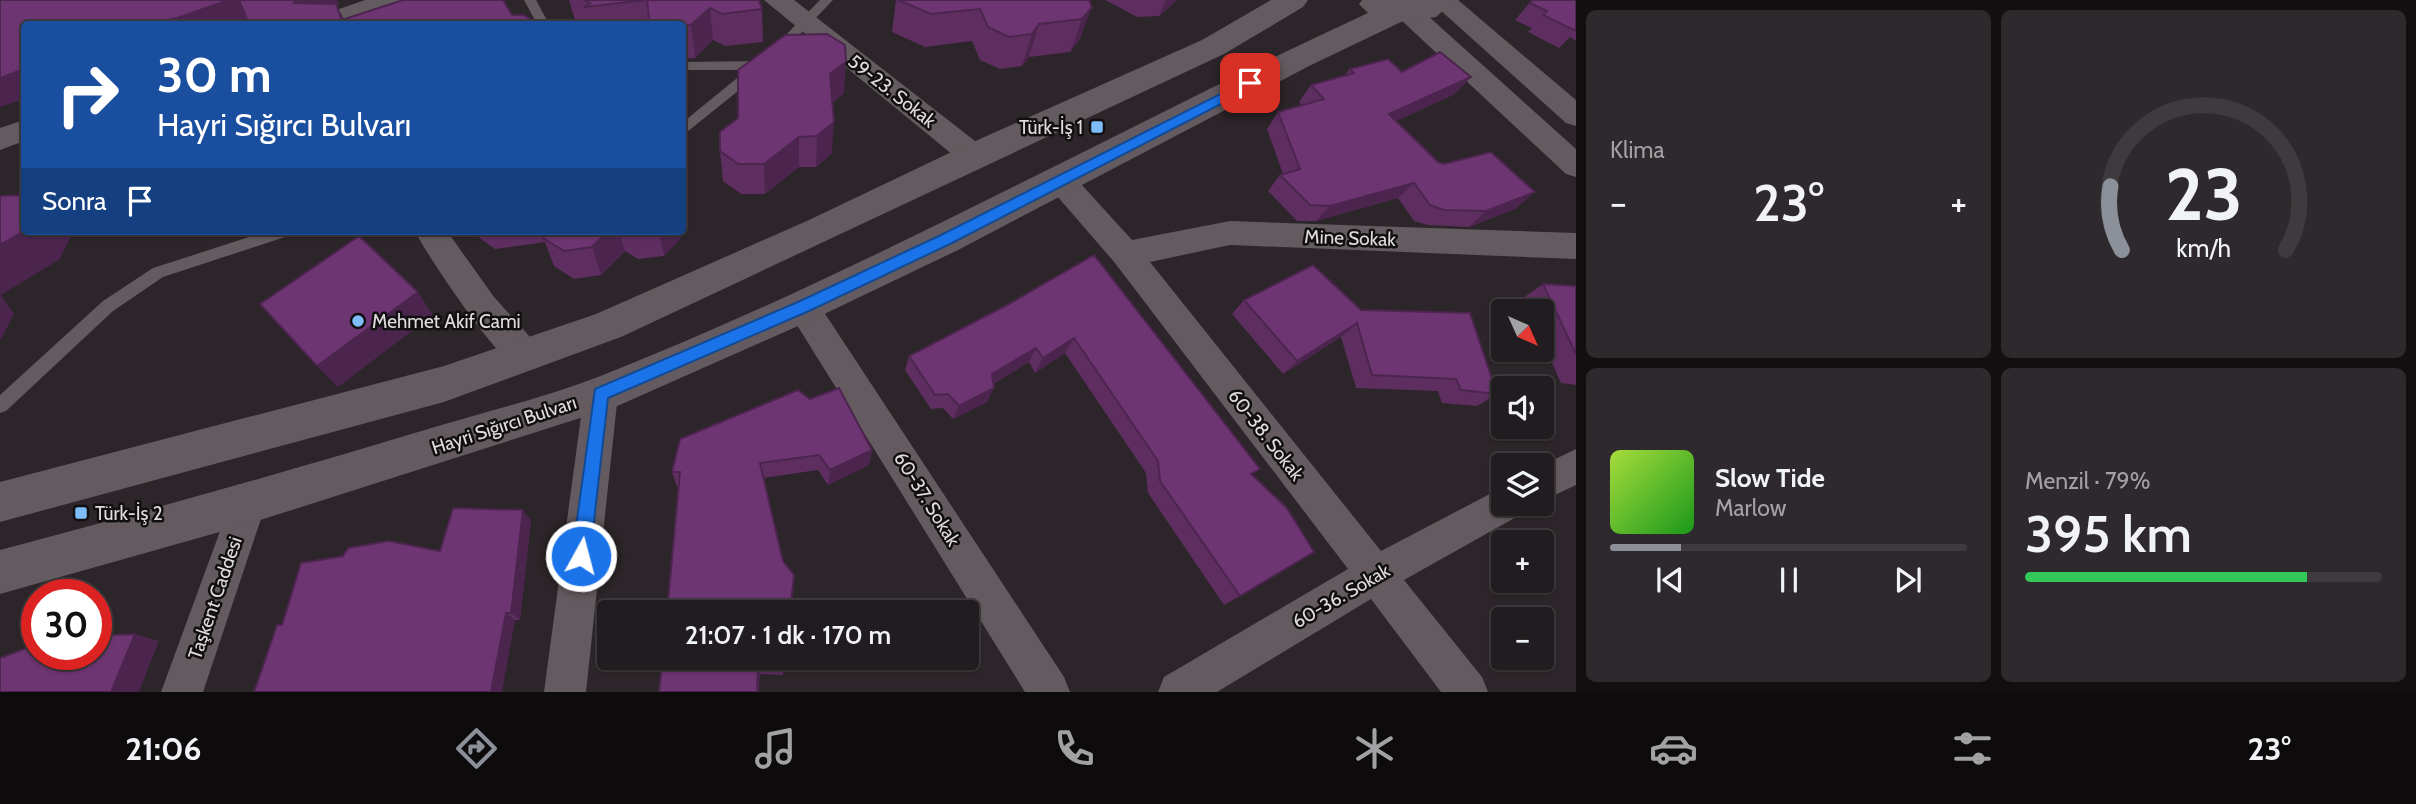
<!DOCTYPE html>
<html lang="tr">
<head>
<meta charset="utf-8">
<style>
	body { margin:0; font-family:Cabin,sans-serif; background:#2d292c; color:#f1f3f6; height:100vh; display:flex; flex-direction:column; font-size:26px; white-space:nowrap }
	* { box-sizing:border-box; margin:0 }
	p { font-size:23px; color:#a2a1a4 }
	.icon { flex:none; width:38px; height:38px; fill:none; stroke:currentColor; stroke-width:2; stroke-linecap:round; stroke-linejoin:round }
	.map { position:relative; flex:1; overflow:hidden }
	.drawer { display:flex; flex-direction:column; gap:10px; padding:10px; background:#120f11; width:840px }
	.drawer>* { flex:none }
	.guide { position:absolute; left:21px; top:21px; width:665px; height:214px; border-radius:7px; box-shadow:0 2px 5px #0004,0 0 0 2px #3e3a3d; background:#1a4fa0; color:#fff; overflow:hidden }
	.needle { width:46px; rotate:135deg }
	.tools { position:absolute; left:1491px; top:299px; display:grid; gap:14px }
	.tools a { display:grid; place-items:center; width:63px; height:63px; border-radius:7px; background:#211c1f; box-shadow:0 2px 5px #0004,0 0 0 2px #3e3a3d; font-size:35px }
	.speed { position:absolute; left:21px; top:579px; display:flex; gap:14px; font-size:35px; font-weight:700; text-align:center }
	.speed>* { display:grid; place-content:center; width:91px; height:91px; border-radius:50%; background:#211c1f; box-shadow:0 2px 5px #0004,0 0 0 2px #3e3a3d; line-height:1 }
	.speed .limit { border:10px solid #d22; background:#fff; color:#111 }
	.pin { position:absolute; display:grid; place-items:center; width:60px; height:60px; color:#fff; margin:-30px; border-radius:14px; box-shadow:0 4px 10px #0006 }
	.me { position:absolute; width:77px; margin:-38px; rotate:7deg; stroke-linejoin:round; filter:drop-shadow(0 0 5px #0008) }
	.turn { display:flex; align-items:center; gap:24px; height:147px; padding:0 21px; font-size:32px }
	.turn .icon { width:91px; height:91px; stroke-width:2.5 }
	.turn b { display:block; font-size:49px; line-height:60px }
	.then { display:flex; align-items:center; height:66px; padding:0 21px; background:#0003; gap:14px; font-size:26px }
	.big { font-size:52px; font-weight:600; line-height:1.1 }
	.drawer .card { flex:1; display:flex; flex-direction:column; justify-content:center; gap:10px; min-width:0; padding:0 24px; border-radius:10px; background:#2d292c }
	.drawer .dial { align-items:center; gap:0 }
	.dial svg { height:182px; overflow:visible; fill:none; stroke:#3e3a3d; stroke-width:7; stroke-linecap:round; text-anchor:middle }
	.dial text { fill:#f1f3f6; stroke:none }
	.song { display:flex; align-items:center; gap:21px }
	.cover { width:84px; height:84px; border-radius:10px; background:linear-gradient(135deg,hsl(80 70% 55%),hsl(120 70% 35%)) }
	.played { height:7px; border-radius:4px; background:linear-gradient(90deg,#8c9099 20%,#3e3a3d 20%) }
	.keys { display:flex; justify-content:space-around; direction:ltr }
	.heat { display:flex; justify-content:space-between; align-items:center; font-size:38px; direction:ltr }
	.charge { height:10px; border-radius:5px; background:linear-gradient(90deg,#34c759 79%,#3e3a3d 0) }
	.drawer .tiles { flex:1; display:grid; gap:10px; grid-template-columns:repeat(2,1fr) }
	.trip { position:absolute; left:597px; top:600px; width:382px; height:70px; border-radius:7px; background:#211c1f; box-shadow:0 2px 5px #0004,0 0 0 2px #3e3a3d; font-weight:600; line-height:70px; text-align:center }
	.dock { display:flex; height:112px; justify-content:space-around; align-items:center; background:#0d0b0c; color:#a2a1a4 }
	.dock .icon { width:49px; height:49px }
	.dock .active { color:#8c9099 }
	.dock b { font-size:32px; color:#f1f3f6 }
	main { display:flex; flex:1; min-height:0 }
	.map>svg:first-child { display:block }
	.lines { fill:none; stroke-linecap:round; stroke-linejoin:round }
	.service { fill:#635b5f; fill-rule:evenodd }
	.minor { fill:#635b5f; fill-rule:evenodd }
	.tertiary { fill:#635b5f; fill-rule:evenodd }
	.wall { fill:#5e2e61 }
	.shaded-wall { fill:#4c254f }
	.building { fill:#6d3571; stroke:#4c254f; stroke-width:2 }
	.route { fill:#1a73e8; stroke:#114b97; stroke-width:2 }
	.poi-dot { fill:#7fbdfa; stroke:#120f11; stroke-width:2.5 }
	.labels { text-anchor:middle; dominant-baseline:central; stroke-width:5; stroke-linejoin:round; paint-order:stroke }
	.street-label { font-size:19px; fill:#e0dbdd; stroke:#120f11 }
	.poi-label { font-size:19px; fill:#e0dbdd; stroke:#120f11; text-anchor:start }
</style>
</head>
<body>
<main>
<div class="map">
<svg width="1576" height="692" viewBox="0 0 1576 692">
	<rect width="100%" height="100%" fill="#2c2529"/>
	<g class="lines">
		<!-- service -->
		<path class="service" d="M524,0H536L549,24H537Z
			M820,0H833L784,51H776V45Z
			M760,61L766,65L758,69V75L682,136V123L747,70H682V62Z
			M268,231H293L291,235L163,277L113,311L6,411L0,413V395L103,301L153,268Z"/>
		<!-- minor -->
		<path class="minor" d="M365,0H404L400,6L347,24H309L313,18Z
			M764,0H794L984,148L988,156L984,164L974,167L964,164Z
			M1429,0H1458L1576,100V126L1566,123Z
			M1408,3L1417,6L1576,149V177L1566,174L1399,18L1395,12L1399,6Z
			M24,120V141L0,150V128Z
			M1061,170L1071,173L1132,240L1230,221L1576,233V259L1230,245L1150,262L1381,551L1503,487V504H1523L1518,516L1404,580L1482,677L1488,692H1441L1371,599L1217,692H1158L1164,677L1348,569L1115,263L1051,189L1046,181L1051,173Z
			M415,231H447L494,297L539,347L544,357L539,367C531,370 526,372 518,369C497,359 427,256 415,231Z
			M803,293L814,297L1064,677L1070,692H1025L792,317L787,307L792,297Z
			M601,379L613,383L618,394L586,692H544L584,394L589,383Z
			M1576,449V485L1542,501L1541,466Z
			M248,486L261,492L266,504L203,692H161L230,504L235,492Z"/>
		<!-- tertiary -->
		<path class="tertiary" d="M1271,0H1308L1303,7L1224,54L621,337L444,402L0,522V482L444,366L596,314L809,220L962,147L1202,40Z
			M1362,0H1455L1436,17L1401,22L1309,66L958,250L816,318L615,407L248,524L0,594V550C143,512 286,472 428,429C484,412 543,398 598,377C863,273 1110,132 1368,13L1359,4Z"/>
	</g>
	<!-- wall -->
	<path class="wall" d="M569,0H759L762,9L763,42L725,46L713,40L695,58L682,59V24H576Z
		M896,0H1089L1080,39L1070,52L1029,57L1022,66L1000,69L980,60L972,41L925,47L892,32Z
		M1105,0H1177L1159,16L1137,17Z
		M1532,0H1576V41L1570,37L1559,48L1528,32L1532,28L1515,20Z
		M1350,69L1402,72L1455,94L1396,121L1438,162L1517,208L1469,227L1428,225L1414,221L1398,198L1316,221H1297L1268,191L1280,175L1283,174L1267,129L1278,112L1302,105L1299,102L1311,85L1344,76Z
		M844,93L832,103V153L816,167H799L765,194H741L723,181L720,151L738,118Z
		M474,231H680L681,238L664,256L638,259L625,251L601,275L574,279L554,266L545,242L495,249L477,236Z
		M1094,255L1252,475L1240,596L1224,605L1148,493L1146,473L1065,353L1035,373L1029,362L993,384L987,402L953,419L943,408L931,409L905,370L909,356L1009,304Z
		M1543,284L1576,286V385L1561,383L1542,340V312H1529L1523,298Z
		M1244,300L1361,310L1497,394L1477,406L1442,403L1438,391L1356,388L1341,337L1283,374L1232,314Z
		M680,439L872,450L869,465L828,485L818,470L763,478L783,561L794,575V586L678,487H677L672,472Z
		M531,520L520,620L282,625L440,551Z
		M663,658H785L783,675L760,674Z"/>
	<!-- shaded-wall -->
	<path class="shaded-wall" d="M229,0H240L253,20L239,24H147Z
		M296,0H337L339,6L337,7L347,24L294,3Z
		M1166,0H1177L1159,16Z
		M1092,7L1080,39L1070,52L1082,19Z
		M710,8L713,40L695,58L691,25Z
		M1039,24L1029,57L1022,66L1032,34Z
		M846,62L844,93L829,105L830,74Z
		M24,69V99L0,107V78Z
		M1471,77L1455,94L1375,130L1389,114Z
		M834,122L832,153L816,167L817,136Z
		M799,137V167L765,194L764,164Z
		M1414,183L1398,198L1316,221L1330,206Z
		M1535,192L1517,208L1469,227L1486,211Z
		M24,231H65L70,238L60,259L1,295L14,314L2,337L0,339V245Z
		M608,231H619L625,251L601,275L592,247Z
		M659,231H680L681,238L664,256Z
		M418,292L433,315L338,387L317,366Z
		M1357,323L1341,337L1283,374L1297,361Z
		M1074,338L1065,353L1035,373L1043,358Z
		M1036,348L1029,362L986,388L992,374Z
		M994,388L987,402L953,419L959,406Z
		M872,450L869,465L828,485L830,470Z
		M523,510L531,520L520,620L511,613Z
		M794,575L791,612H790Z
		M506,613L515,620L502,692H491Z
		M135,634L159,641L139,692H111Z
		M758,666L760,674L759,692H757Z"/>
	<!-- building -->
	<path class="building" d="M0,0H229L177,18L147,24H24V69L0,78Z
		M239,0H296L294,3L336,4L342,20L403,0H503L512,15H524L537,24H249Z
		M584,0H647L584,7L590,3Z
		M647,0H759L762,9L722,14L710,8L691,25L682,26V24H661L649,19Z
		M898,0H1089L1092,7L1082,19L1039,24L1032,34L1009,37L988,27L980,9L931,14Z
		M1532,0H1576V31L1543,15L1547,11L1530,3Z
		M827,34L845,45L846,62L830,74L834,122L817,136L799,137L764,164H738L720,151V132L738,118V70L785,35Z
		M1440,52L1471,77L1389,114L1438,162L1444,164L1491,152L1535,192L1486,211L1444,210L1430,205L1414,183L1330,206L1310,205L1280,175L1300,169L1278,112L1324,99L1311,85L1354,73L1350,69L1388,59L1402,72Z
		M24,195V231L0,245V196Z
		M543,231H608L592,247L564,251L543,238Z
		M359,236L418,292L317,366L260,304Z
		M1094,255L1260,469L1251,474L1287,508L1314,552L1240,596L1160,481L1158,461L1074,338L1043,358L1036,348L992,374L994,388L959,406L948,394L935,395L909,356L1009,304Z
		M1313,265L1361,310L1470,313L1497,394L1461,390L1456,379L1372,375L1357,323L1297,361L1244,300Z
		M1543,284L1576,286V354Z
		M839,388L872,450L830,470L819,455L760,463L783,561L794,575L790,612H667L680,472H672L680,439L798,390L810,399Z
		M453,508L523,510L511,613H506L491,692H254L277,625H282L301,563L343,556L348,548L389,541L440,551Z
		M135,634L111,692H0V658L37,644V654H96V636Z
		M663,658H784L783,668L758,666L757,692H659Z"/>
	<!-- route -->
	<path class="route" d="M1250,79L1254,80V87L950,244L809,311L608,398L590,556L588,563L581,566L575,563L572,556L595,389L798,302L939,236Z"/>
	<!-- markers -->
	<g class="poi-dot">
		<rect x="1090" y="120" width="14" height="14" rx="3.5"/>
		<circle cx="358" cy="321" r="7"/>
		<rect x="74" y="506" width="14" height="14" rx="3.5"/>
	</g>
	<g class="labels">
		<!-- street labels -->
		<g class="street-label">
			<text transform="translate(892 91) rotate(38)">59-23. Sokak</text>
			<text transform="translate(1350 238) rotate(2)">Mine Sokak</text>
			<text transform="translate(504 425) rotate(-18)">Hayri Sığırcı Bulvarı</text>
			<text transform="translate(1266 435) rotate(52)">60-38. Sokak</text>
			<text transform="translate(927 499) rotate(58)">60-37. Sokak</text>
			<text transform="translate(1341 596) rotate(-30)">60-36. Sokak</text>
			<text transform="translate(215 598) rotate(-71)">Taşkent Caddesi</text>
		</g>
		<!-- poi labels -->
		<g class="poi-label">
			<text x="1083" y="127" text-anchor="end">Türk-İş 1</text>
			<text x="372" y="321">Mehmet Akif Cami</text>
			<text x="95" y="513">Türk-İş 2</text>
		</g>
	</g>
</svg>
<div class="tools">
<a><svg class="needle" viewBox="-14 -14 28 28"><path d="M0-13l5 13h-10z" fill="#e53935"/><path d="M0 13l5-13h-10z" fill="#a2a1a4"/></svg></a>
<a><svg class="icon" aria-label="sound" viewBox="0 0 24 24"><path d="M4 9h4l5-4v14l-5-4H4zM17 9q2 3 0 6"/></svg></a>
<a><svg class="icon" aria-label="layers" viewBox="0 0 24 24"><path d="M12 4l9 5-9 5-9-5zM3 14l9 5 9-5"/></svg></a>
<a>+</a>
<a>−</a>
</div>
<div class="speed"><div class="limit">30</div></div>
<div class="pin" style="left:1250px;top:83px;background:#d93025"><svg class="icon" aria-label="arrive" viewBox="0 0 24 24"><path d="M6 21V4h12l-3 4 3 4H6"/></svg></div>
<svg class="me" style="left:581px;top:556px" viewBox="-20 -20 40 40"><circle r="17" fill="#1a73e8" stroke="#fff" stroke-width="3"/><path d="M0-11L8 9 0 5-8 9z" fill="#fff"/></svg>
<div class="trip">21:07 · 1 dk · 170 m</div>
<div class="guide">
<div class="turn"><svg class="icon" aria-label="right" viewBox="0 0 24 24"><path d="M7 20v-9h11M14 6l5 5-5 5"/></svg><div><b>30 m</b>Hayri Sığırcı Bulvarı</div></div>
<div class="then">Sonra<svg class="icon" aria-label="arrive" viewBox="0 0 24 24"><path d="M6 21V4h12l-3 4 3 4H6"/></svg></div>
</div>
</div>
<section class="drawer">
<div class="tiles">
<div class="card"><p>Klima</p>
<div class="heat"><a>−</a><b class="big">23°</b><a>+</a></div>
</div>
<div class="card dial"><svg viewBox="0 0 100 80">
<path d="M14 69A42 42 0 1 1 86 69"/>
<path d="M14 69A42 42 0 0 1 9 41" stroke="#8c9099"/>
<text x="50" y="56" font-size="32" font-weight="700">23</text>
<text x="50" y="72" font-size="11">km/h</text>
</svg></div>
<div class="card">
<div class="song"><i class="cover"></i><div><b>Slow Tide</b><p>Marlow</p></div></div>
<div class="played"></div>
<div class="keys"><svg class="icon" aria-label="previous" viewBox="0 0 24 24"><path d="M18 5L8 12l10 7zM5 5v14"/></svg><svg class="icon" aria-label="pause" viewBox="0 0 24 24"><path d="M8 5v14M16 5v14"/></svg><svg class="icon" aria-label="next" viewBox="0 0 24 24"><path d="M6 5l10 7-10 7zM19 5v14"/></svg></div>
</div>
<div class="card"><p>Menzil · 79%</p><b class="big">395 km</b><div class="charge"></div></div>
</div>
</section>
</main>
<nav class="dock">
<b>21:06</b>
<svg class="icon active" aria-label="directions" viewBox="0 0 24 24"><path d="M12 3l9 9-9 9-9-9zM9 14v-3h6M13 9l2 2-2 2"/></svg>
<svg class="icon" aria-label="music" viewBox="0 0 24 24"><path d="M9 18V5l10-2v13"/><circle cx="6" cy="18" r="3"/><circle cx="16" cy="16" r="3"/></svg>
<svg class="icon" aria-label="phone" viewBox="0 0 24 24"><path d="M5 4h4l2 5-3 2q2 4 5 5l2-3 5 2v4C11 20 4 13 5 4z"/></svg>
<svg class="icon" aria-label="climate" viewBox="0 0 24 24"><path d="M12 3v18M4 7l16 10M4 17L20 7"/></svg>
<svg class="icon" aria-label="car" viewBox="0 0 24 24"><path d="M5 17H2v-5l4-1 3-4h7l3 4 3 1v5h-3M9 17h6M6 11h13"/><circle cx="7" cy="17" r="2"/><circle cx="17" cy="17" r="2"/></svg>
<svg class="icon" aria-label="filters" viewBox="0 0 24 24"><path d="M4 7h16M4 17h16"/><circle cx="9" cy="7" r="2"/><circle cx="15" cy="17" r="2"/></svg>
<b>23°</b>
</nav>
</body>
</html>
